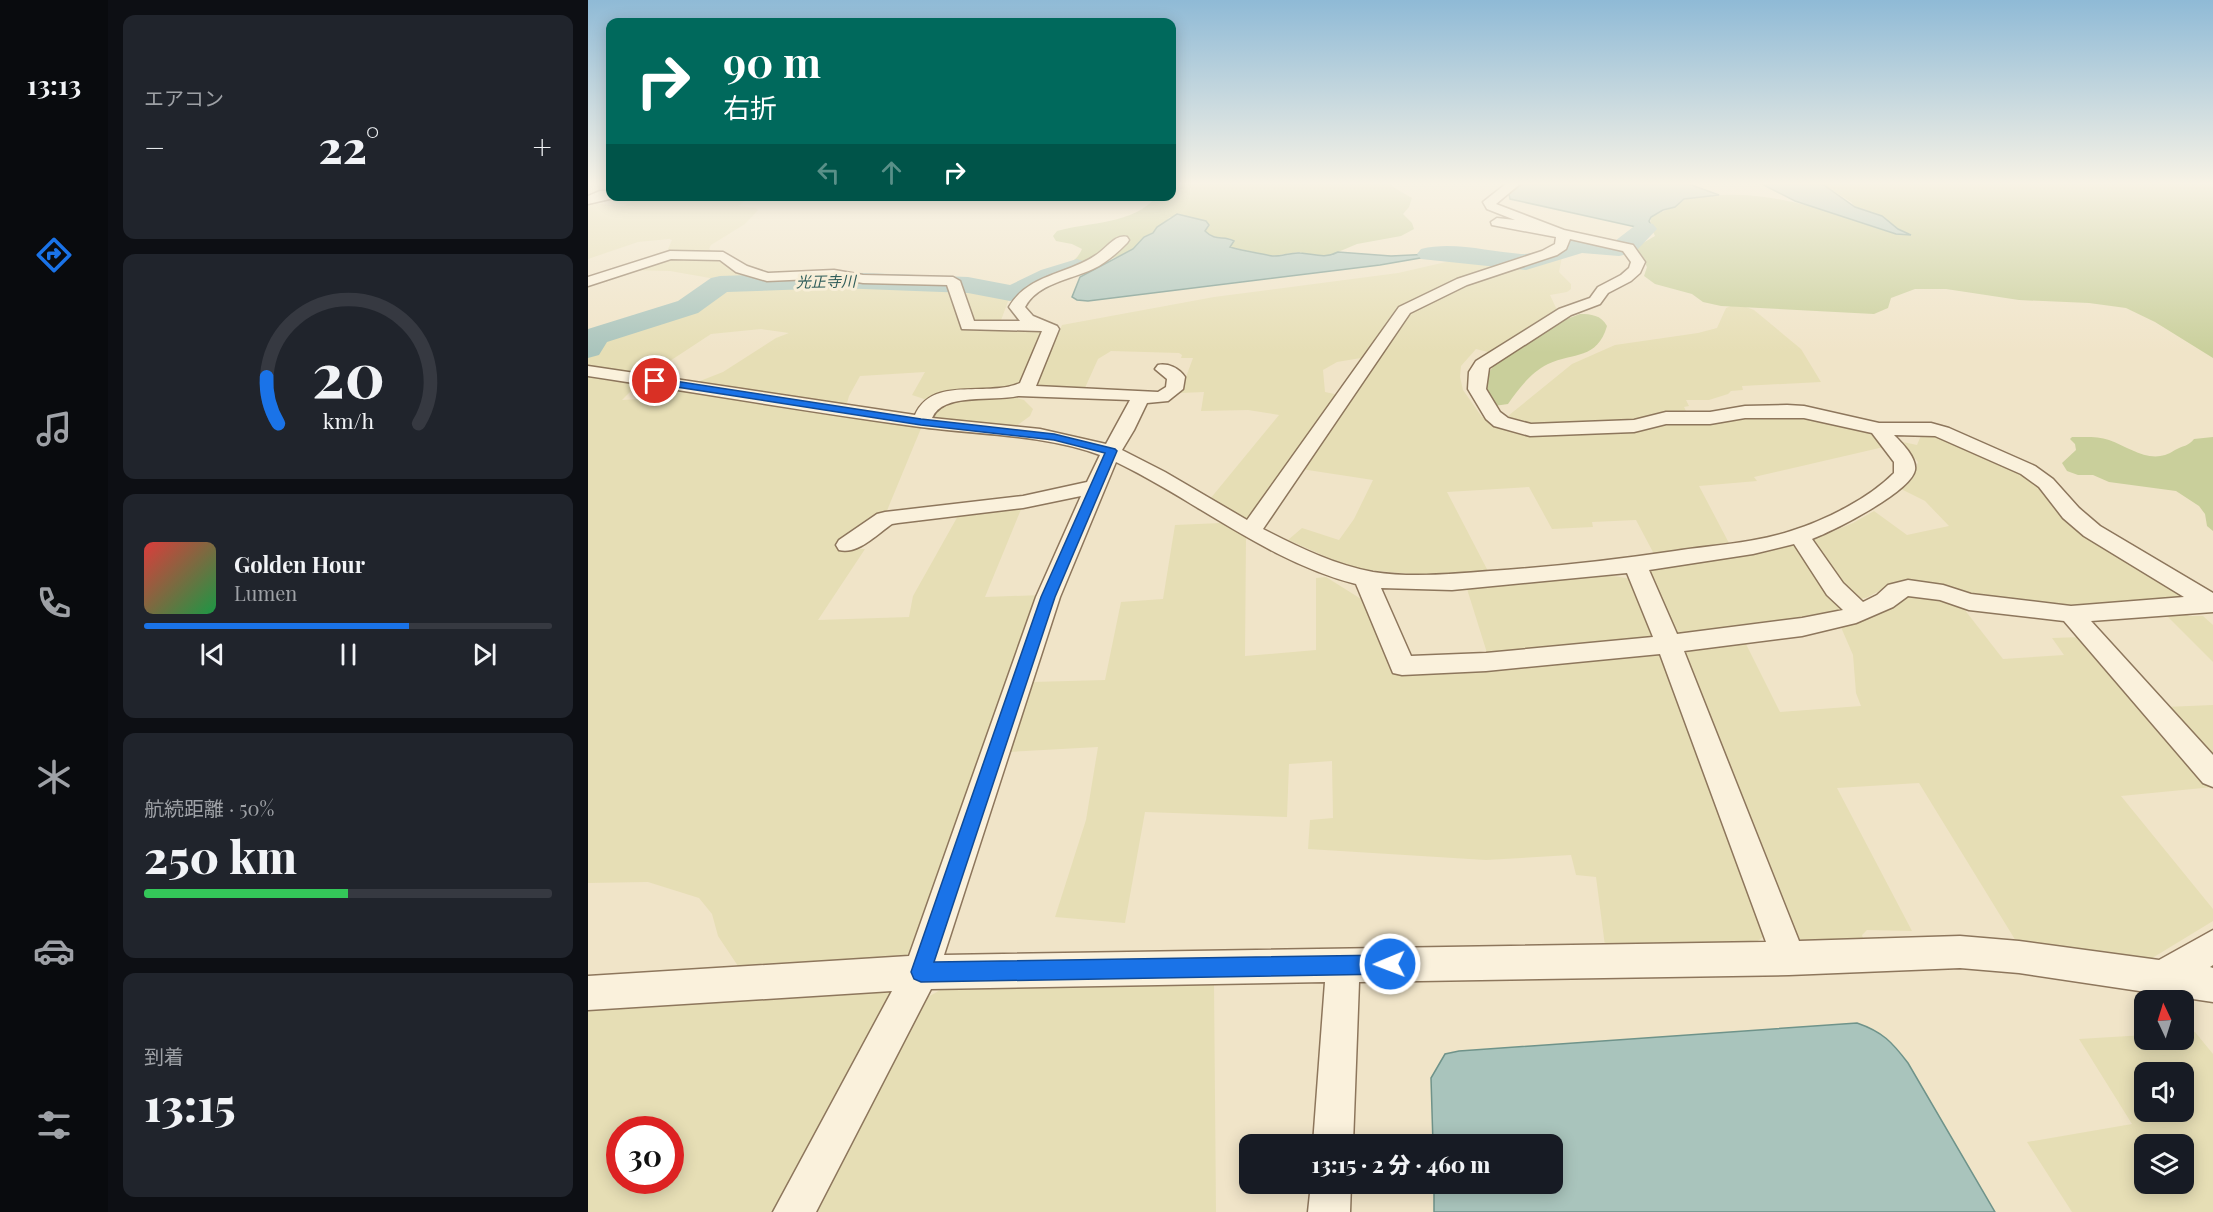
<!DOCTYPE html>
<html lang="ja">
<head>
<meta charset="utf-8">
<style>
	body { margin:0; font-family:"Playfair Display","Noto Sans JP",serif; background:#20242c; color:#f1f3f6; height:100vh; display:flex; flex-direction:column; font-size:22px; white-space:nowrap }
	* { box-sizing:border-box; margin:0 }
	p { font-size:20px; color:#9ea1a6 }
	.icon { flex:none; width:33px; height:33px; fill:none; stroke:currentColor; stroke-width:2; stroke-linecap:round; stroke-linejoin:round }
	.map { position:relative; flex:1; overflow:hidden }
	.side { display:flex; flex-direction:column; gap:15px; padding:15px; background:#0d0f14; width:480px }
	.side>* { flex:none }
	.banner { position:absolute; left:18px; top:18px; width:570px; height:183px; border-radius:12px; box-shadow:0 3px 15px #0003; background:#00695c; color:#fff; overflow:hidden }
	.needle { width:39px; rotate:356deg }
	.controls { position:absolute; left:1546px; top:990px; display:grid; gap:12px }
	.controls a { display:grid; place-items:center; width:60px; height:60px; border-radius:12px; background:#171b24; box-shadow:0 3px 15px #0003; font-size:30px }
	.speed { position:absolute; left:18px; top:1116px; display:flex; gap:12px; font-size:30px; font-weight:700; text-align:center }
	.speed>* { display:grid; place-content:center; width:78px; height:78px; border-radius:50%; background:#171b24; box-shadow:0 3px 15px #0003; line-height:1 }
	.speed .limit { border:9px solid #d22; background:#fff; color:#111 }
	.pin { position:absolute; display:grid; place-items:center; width:51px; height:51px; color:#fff; margin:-26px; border:3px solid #fff; border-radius:50%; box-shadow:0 2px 6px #0007 }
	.me { position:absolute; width:66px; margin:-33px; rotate:269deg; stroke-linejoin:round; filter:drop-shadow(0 0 4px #0008) }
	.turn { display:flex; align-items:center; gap:21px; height:126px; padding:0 18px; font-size:27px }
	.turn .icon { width:78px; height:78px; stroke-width:2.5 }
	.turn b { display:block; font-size:42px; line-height:51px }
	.lanes { display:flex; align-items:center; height:57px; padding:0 18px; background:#0003; justify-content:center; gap:30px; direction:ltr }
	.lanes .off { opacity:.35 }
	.big { font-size:45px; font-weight:800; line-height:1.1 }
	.side .card { flex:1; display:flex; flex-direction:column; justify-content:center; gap:9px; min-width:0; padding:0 21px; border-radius:12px; background:#20242c }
	.side .dial { align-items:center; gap:0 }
	.dial svg { height:156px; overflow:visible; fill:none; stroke:#363941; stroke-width:7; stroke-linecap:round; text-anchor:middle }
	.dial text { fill:#f1f3f6; stroke:none }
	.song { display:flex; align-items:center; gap:18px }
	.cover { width:72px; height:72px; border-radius:9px; background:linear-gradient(135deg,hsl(0 70% 55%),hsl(140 70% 35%)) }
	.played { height:6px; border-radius:3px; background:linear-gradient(90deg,#1a73e8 65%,#363941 65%) }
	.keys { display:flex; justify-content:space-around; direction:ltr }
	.heat { display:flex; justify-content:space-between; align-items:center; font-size:33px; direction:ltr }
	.charge { height:9px; border-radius:4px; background:linear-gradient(90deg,#34c759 50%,#363941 0) }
	.trip { position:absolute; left:651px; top:1134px; width:324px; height:60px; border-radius:12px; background:#171b24; box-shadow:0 3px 15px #0003; font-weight:800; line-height:60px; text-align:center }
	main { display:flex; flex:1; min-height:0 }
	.dock { display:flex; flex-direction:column; width:108px; justify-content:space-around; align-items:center; background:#090b0e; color:#9ea1a6 }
	.dock .icon { width:42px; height:42px }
	.dock .current { color:#1a73e8 }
	.dock b { font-size:27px; color:#f1f3f6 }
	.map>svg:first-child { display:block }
	.farmland { fill:#e6deb5; fill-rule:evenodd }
	.green { fill:#c9cf9b }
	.water { fill:#a9c4bc; stroke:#6f938a; stroke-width:1.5 }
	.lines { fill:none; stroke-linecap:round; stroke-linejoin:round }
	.river { fill:#a9c4bc; fill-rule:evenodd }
	.street-casing { stroke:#8d765c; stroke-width:3 }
	.street { fill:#faf1dc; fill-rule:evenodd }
	.route { fill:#1a73e8; stroke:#114b97; stroke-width:1.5 }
	.labels { text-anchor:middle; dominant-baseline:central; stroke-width:6; stroke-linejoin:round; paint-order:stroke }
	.far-water-label { font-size:15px; font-style:italic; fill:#2f5d5a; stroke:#f7eed8 }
</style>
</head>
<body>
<main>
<nav class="dock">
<b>13:13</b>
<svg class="icon current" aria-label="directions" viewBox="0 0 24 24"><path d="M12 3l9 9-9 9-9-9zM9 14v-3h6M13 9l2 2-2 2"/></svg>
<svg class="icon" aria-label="music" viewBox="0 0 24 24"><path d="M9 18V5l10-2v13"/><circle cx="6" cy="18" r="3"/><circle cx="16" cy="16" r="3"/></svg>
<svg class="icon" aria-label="phone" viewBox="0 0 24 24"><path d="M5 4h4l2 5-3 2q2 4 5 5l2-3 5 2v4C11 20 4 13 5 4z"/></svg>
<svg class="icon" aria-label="climate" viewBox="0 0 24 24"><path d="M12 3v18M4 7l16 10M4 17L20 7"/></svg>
<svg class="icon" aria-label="car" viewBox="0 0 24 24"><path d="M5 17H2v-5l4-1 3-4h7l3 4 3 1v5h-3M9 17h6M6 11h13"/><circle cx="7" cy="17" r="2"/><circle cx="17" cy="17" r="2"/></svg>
<svg class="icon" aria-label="filters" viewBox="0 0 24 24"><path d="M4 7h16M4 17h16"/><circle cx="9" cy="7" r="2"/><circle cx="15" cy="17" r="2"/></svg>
</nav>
<section class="side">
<div class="card"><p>エアコン</p>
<div class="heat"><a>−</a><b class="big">22°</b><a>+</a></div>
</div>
<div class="card dial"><svg viewBox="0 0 100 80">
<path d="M14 69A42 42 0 1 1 86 69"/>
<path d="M14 69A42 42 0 0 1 8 45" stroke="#1a73e8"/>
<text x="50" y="56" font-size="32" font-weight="700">20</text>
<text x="50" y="72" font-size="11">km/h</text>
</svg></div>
<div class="card">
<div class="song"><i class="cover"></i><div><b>Golden Hour</b><p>Lumen</p></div></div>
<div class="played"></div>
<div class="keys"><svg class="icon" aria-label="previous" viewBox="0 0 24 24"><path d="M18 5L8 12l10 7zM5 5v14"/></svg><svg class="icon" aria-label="pause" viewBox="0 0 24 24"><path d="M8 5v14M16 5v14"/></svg><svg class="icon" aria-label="next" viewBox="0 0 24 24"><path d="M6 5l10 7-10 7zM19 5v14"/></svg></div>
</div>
<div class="card"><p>航続距離 · 50%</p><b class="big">250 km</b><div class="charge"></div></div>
<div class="card"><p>到着</p><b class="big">13:15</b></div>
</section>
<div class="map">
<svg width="1625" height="1212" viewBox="0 0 1625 1212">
	<rect width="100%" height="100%" fill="#f0e4c8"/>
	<!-- farmland -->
	<path class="farmland" d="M53,196H164L150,206L168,208L170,210L157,224L123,245L121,249L125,252L118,254H83L80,249L84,240L81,239L50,242L0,259V203L37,206Z
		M968,253L974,257L971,272L983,284V289L979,292L962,295L968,308L973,311L904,353L888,349L873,366L872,377L875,390L894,417L901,418L914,426L1078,421L1203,413L1286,431L1300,446L1166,477L1169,481L1111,486L1142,545L1066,554L1048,520L1004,522L1005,527L964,529L941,487L859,492L901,573L834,575L780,570L757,565L700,540L714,528L751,540L766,519L785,480L713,469L816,315L882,282Z
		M82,257H127L169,278L166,280L133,282L126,281L122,278L82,271L42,270Z
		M880,257L904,263H920L823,303L779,357L749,362L735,370L737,392L751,395L661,521L622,499L691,415L660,410L613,411L616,392L592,393L605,358H593L594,355L591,353L523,351L510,359L496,390H443L474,325L626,297L810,273Z
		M238,283L271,287L356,289L362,291L380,329L413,327L456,330L432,386L356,394L339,400L324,395L337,372L272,376L261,396L258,407L107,383L135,372L188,338L201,333L173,329L123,334L59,376L0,367V334L27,332L94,313L114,304L133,286Z
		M378,290H395L422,296L412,323L386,325L374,292Z
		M1143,306L1158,307L1166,310L1213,349L1233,382L1154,386L1155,390L1143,391L1140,394L1121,400H1098L1101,406L1096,407L1099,413L1046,422L961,425L930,421L920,416L984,364L1027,345L1110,333L1129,328L1138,308Z
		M0,376L51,383L34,400L73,398L82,397L94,390L334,426L298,513L259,549H277L230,620L321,617L325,596L371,514L434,507L397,597L454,595L316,965L156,975L130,936L124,914L111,898L60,882L0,883Z
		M425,397L436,400L445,409L442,416L427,427L344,418L348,407L366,400Z
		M1334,433H1340L1418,463L1604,598L1482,608L1422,603L1321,580L1307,582L1280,597L1273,599L1266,598L1222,541L1265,523L1286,511L1319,535L1361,526L1337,501L1313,489L1325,478L1330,462L1310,441L1329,445Z
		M633,523L658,536L657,656L728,650V578L738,577L781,604L808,675L854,673L1078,652L1178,930L1175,937L1167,943L1017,946L1008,877L988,875L983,855L898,860L720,849L722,820L745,818L744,761L701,764L699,817L557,812L537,923L467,917L498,820L510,747L421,752L444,682L517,680L533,602L575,599L587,525Z
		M1211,544L1260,609L1250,614L1086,636L1061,571L1067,567L1159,556Z
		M1019,575L1044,579L1070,640L900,656L879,589Z
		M1316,595H1338L1373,605L1415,659L1476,655L1464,638L1494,637L1625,787L1533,796L1625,909V921L1561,960L1431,946L1331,783L1249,788L1324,931L1279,930L1274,935L1277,946L1223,944L1206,938L1090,650L1157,642L1192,712L1273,706L1268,693L1265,655L1252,625Z
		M1597,613L1601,616H1615L1625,625V662L1577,614Z
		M1625,705V761L1577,707Z
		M626,983L628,1212H221L333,1002L340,997L354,989L365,987Z
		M307,987L190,1212H0V1005ZM32,1130H82V1180H32Z
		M1596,1032H1607L1625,1054V1212H1484L1439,1142L1544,1124L1491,1039L1557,1035V1040H1596ZM1557,1072H1596V1112H1557ZM1557,1144H1596V1184H1557Z"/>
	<!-- green -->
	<path class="green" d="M592,183H802L805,187L824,198L821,207L815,214L824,223L826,229L813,236L769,244L743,255L724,256L711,252L684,256L642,247L645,241L641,238C624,240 599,224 582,217C571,230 556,237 545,249C536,259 486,266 470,272C459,276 451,282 440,280C457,268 485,271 494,249L484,244L468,241L465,236L469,231C501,222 546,224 568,197L584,196V190L590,187Z
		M1233,183H1625V358L1567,322L1538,308L1501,303L1431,300L1358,289H1327L1303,298L1300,308L1286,314L1133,306L1115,302L1104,294L1067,284L1056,276L1059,267L1048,247L1067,236L1062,225L1063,217C1071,212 1080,210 1088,206C1093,203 1094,200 1100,199C1174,184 1239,211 1308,234H1322L1310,229L1294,216L1267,207L1263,202Z
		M992,314C1003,314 1013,315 1019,326C1009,360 986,352 960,364C943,372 930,390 920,404L906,406C869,365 962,325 992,314Z
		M1484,437C1497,437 1510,436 1521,440C1543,448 1564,466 1587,450C1594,446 1601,446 1606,439L1625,437V531L1619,526L1617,514L1611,506L1588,491L1521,482L1505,475H1490L1479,471L1474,463L1488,450L1487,444L1482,439Z"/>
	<!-- water -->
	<path class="water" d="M936,183H1098L1131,195L1096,199L1087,207L1075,210L1063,217L1061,221L1064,228L1057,229L922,199L921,194Z
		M1172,183H1233L1267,207L1294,216L1310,229L1323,235L1308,234L1207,201Z
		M589,214L618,221L621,225L617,231C628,242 635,235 646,241L642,247C656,251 670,253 684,256C693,257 703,252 712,253C726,254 737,259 750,252L803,256L842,254L838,257L792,265L500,301L489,300L484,297L492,277L545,249L556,237L565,233L569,227Z
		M1269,1023C1295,1032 1304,1042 1320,1063L1407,1212H846V1184H964V1144H845L843,1078L857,1054L871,1051Z"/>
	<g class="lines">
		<!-- river -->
		<path class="river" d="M1057,222L1065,224L1069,229L1050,249L1040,254L1031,256L994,253L938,270L833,259L829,254L833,249C866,241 901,252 933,254C949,255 974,241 991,238C1002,236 1016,240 1027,241L1049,224Z
			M489,259L498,262L502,267L498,272L471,282L443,297L422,301L380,293L249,288L139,292L110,313L19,342L11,355L0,358V329L90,301L123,278L132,276L249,272L380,277L422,285L453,270Z"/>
		<!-- street casing -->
		<g class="street-casing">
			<path id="street" d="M919,183H933L908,204L976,230L1045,245L1057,262L1052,273L1043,281L1020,293L1012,304L983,315L901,368L898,389L912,412L920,418L943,424L1046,420L1078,412H1122L1157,406L1199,405L1216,406L1291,423H1343L1361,428L1447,466L1465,479L1491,508L1512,526L1625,593V612L1503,621L1625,755V787L1615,783L1476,621L1381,610L1352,600L1320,596L1305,607L1268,623L1214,636L1096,651L1211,941L1372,936L1431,941L1571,960L1625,930V965L1622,967L1625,968V1002L1431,973L1372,968L1201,975L771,982L765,1144H725L737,982L343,989L228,1212H185L304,991L0,1010V976L321,956L448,597L493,496L435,508L310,523L304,524C289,534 270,555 251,550L248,545L251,540L289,514L297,512L435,496L499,482L512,455C454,434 392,435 332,427C221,412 111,393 0,376V366L327,415C345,375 399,398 432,383L454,331L374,329L359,285L275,283L246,278L179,281L148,272L132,260L83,259L0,286V277L82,251L135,252L159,266L180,273L246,270L275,275L365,277L372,281L386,321H432L421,307C440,274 479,275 508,255C518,249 527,234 539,237L541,240L539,243C529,253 518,263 505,269C482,280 450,283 437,307L445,316L469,326L471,329L448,386L570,392L578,387L579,379L567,369L570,365C580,363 591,368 597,377L595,389L580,401L559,403L546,430L534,450L577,472L659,520L811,307L869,279L954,251L967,244L968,237L904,225L903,222L909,218L927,220L899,209L895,202ZM982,239L1035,251L1043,262L1041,268L1033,275L1010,287L1002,298L971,309L888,361L881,372L880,389L898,419L906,426L942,436L1046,432L1078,424H1122L1157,418H1216L1284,433L1306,462V473C1280,499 1238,520 1203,531C1166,543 1126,545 1087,551C1026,560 964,567 902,571C863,574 824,578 785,572C746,565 710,547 675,529L822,313L879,285L969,255L978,249ZM430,396H431L542,400L518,444L452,429L344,418C355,392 405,402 430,396ZM1306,435L1347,436L1433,474L1451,487L1475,518L1496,536L1596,597L1483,606L1383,594L1355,585L1320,580L1300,585L1289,595L1275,602L1255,583L1224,539C1245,531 1323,492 1327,470C1329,458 1314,443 1306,435ZM528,462C609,501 679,561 768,584L805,673L814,675L898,671L1072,654L1178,942L356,955L472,597ZM1206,544L1239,595L1255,610L1214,618L1089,634L1061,570L1165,554ZM1039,573L1065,637L898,653L823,656L793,588L864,590Z
				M22,191V196L26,198L0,204V196L12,191Z
				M723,1184H763L762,1212H720Z"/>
		</g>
		<!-- street -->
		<use href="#street" class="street"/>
	</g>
	<!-- sky -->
	<linearGradient id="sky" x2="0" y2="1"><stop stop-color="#8fbad6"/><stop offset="0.52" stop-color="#f8f3e6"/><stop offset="1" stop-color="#f8f3e6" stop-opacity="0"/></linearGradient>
	<rect width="1625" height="353" fill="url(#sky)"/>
	<!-- route -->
	<path class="route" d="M67,378L333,419L466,434L527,449L529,451L467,597L346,962L802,955L808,958L811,964L808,971L802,974L333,982L326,979L323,972L453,597L517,453L466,440L333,425L63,383V379Z"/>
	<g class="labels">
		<!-- far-water labels -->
		<g class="far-water-label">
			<text transform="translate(238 281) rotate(-1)">光正寺川</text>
		</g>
	</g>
</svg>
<div class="controls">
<a><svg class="needle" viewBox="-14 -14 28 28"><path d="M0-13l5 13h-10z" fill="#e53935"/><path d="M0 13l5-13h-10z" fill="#9ea1a6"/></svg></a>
<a><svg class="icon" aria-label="sound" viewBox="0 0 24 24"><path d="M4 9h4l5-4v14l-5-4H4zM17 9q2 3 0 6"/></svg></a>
<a><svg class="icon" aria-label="layers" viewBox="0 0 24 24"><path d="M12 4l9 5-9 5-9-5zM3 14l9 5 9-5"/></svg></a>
</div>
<div class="speed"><div class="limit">30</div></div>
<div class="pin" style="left:67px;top:381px;background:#d93025"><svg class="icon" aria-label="arrive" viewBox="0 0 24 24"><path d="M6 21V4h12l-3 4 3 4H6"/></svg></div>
<svg class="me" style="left:802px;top:964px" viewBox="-20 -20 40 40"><circle r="17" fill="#1a73e8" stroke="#fff" stroke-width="3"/><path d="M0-11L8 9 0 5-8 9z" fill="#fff"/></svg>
<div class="trip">13:15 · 2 分 · 460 m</div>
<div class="banner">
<div class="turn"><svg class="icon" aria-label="right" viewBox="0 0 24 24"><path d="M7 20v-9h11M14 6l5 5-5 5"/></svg><div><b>90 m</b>右折</div></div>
<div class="lanes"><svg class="icon off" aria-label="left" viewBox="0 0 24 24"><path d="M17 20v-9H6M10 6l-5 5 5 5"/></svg><svg class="icon off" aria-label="ahead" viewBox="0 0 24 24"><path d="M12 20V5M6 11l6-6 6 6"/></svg><svg class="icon" aria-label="right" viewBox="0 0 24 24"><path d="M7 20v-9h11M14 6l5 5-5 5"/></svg></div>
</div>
</div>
</main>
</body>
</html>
